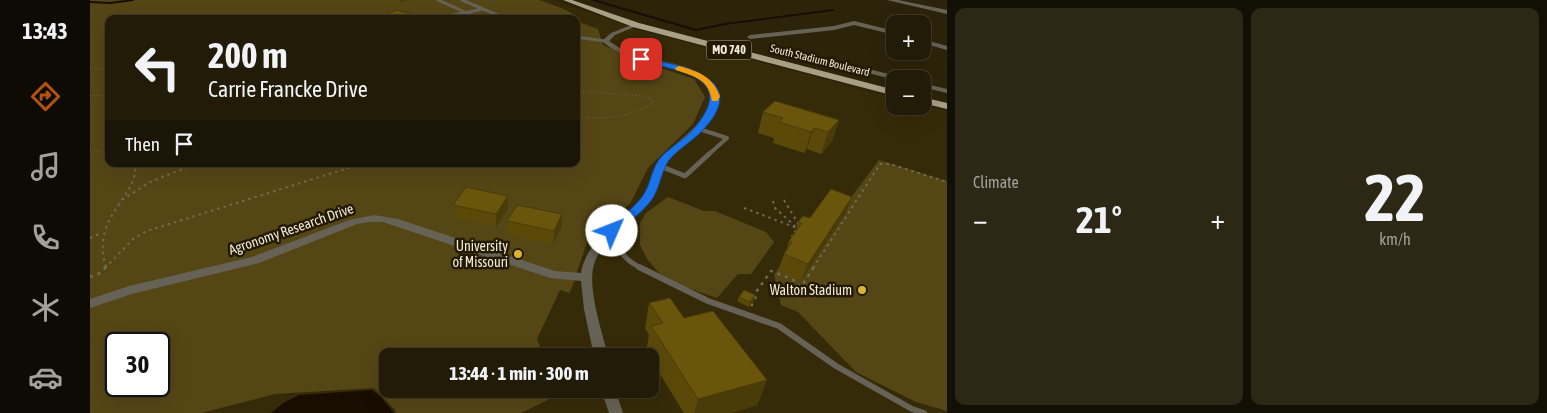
<!DOCTYPE html>
<html lang="en">
<head>
<meta charset="utf-8">
<style>
	body { margin:0; font-family:"Asap Condensed",sans-serif; background:#2d2816; color:#f1f3f6; height:100vh; display:flex; flex-direction:column; font-size:19px; white-space:nowrap }
	* { box-sizing:border-box; margin:0 }
	p { font-size:16px; color:#a2a19c }
	.icon { flex:none; width:28px; height:28px; fill:none; stroke:currentColor; stroke-width:2; stroke-linecap:round; stroke-linejoin:round }
	.map { position:relative; flex:1; overflow:hidden }
	.sheet { display:flex; flex-direction:column; gap:8px; padding:8px; background:#120f04; width:600px }
	.sheet>* { flex:none }
	.guide { position:absolute; left:15px; top:15px; width:475px; height:152px; border-radius:10px; box-shadow:0 5px 20px #0002,0 0 0 1px #3e3929; background:#211b08; color:#f1f3f6; overflow:hidden }
	.buttons { position:absolute; left:796px; top:15px; display:grid; gap:10px }
	.buttons a { display:grid; place-items:center; width:45px; height:45px; border-radius:10px; background:#211b08; box-shadow:0 5px 20px #0002,0 0 0 1px #3e3929; font-size:25px }
	.speed { position:absolute; left:15px; top:332px; display:flex; gap:10px; font-size:25px; font-weight:700; text-align:center }
	.speed>* { display:grid; place-content:center; width:65px; height:65px; border-radius:50%; background:#211b08; box-shadow:0 5px 20px #0002,0 0 0 1px #3e3929; line-height:1 }
	.speed .limit { border:2px solid #111; border-radius:8px; background:#fff; color:#111 }
	.pin { position:absolute; display:grid; place-items:center; width:42px; height:42px; color:#fff; margin:-21px; border-radius:10px; box-shadow:0 2px 8px #0006 }
	.me { position:absolute; width:55px; margin:-28px; rotate:46deg; stroke-linejoin:round; filter:drop-shadow(0 0 4px #0008) }
	.turn { display:flex; align-items:center; gap:18px; height:105px; padding:0 20px; font-size:22px }
	.turn .icon { width:65px; height:65px; stroke-width:2.5 }
	.turn b { display:block; font-size:35px; line-height:42px }
	.then { display:flex; align-items:center; height:48px; padding:0 20px; background:#0003; gap:10px; font-size:19px }
	.big { font-size:38px; font-weight:700; line-height:1.1 }
	.sheet .tile { flex:1; display:flex; flex-direction:column; justify-content:center; gap:8px; min-width:0; padding:0 18px; border-radius:10px; background:#2d2816 }
	.sheet .dial { align-items:center; gap:0 }
	.dial b { font-size:65px; line-height:1 }
	.heat { display:flex; justify-content:space-between; align-items:center; font-size:28px; direction:ltr }
	.sheet .tiles { flex:1; display:grid; gap:8px; grid-template-columns:repeat(2,1fr) }
	.trip { position:absolute; left:289px; top:348px; width:280px; height:50px; border-radius:10px; background:#211b08; box-shadow:0 5px 20px #0002,0 0 0 1px #3e3929; font-weight:700; line-height:50px; text-align:center }
	main { display:flex; flex:1; min-height:0 }
	.tabs { display:flex; flex-direction:column; width:90px; justify-content:space-around; align-items:center; background:#0d0b03; color:#a2a19c }
	.tabs .icon { width:35px; height:35px }
	.tabs .selected { color:#b45309 }
	.tabs b { font-size:22px; color:#f1f3f6 }
	.map>svg:first-child { display:block }
	.built { fill:#362b08; fill-rule:evenodd }
	.green { fill:#554616; fill-rule:evenodd }
	.water { fill:#170e00 }
	.lines { fill:none; stroke-linecap:round; stroke-linejoin:round }
	.stream { stroke:#170e00; stroke-width:2 }
	.path-far2 { stroke:#716a54; stroke-width:1; stroke-dasharray:1 2.5; stroke-linecap:butt }
	.path-far1 { stroke:#716a54; stroke-width:2; stroke-dasharray:2.5 4; stroke-linecap:butt }
	.path { stroke:#716a54; stroke-width:2.5; stroke-dasharray:3 5; stroke-linecap:butt }
	.lane-far3 { stroke:#666256; stroke-width:3 }
	.lane-far2 { stroke:#666256; stroke-width:4 }
	.lane-far1 { stroke:#666256; stroke-width:5 }
	.lane { stroke:#666256; stroke-width:6 }
	.street { fill:#666256; fill-rule:evenodd }
	.primary { fill:#a79f86; fill-rule:evenodd }
	.wall { fill:#5b490a }
	.shaded-wall { fill:#4a3c08 }
	.building { fill:#6a550c; stroke:#4a3c08 }
	.route { fill:#1a73e8; stroke:#114b97 }
	.slow { fill:#f59e0b }
	.poi-dot { fill:#d9b334; stroke:#231a02; stroke-width:2 }
	.labels { text-anchor:middle; dominant-baseline:central; stroke-width:5; stroke-linejoin:round; paint-order:stroke }
	.far-street-label { font-size:11px; fill:#f0ebdc; stroke:#231a02 }
	.shield { fill:#231a02; stroke:#b2ac9b; stroke-width:1 }
	.shield-label { font-size:12px; font-weight:bold; fill:#f0ebdc }
	.street-label { font-size:14px; fill:#f0ebdc; stroke:#231a02 }
	.poi-label { font-size:14px; fill:#f0ebdc; stroke:#231a02; text-anchor:end }
</style>
</head>
<body>
<main>
<nav class="tabs">
<b>13:43</b>
<svg class="icon selected" aria-label="directions" viewBox="0 0 24 24"><path d="M12 3l9 9-9 9-9-9zM9 14v-3h6M13 9l2 2-2 2"/></svg>
<svg class="icon" aria-label="music" viewBox="0 0 24 24"><path d="M9 18V5l10-2v13"/><circle cx="6" cy="18" r="3"/><circle cx="16" cy="16" r="3"/></svg>
<svg class="icon" aria-label="phone" viewBox="0 0 24 24"><path d="M5 4h4l2 5-3 2q2 4 5 5l2-3 5 2v4C11 20 4 13 5 4z"/></svg>
<svg class="icon" aria-label="climate" viewBox="0 0 24 24"><path d="M12 3v18M4 7l16 10M4 17L20 7"/></svg>
<svg class="icon" aria-label="car" viewBox="0 0 24 24"><path d="M5 17H2v-5l4-1 3-4h7l3 4 3 1v5h-3M9 17h6M6 11h13"/><circle cx="7" cy="17" r="2"/><circle cx="17" cy="17" r="2"/></svg>
</nav>
<div class="map">
<svg width="857" height="413" viewBox="0 0 857 413">
	<rect width="100%" height="100%" fill="#2c240a"/>
	<!-- built -->
	<path class="built" d="M0,0H464L549,30L805,98V106L833,105L857,111V413H0ZM19,19H486V164H19ZM26,344H69V386H26ZM298,356H560V389H298Z"/>
	<!-- green -->
	<path class="green" d="M0,0H449C459,4 482,10 487,18L19,19V164H486V21L508,29L513,45L547,60L604,79L615,97L603,124L558,168L540,204L500,233L480,293L470,290L447,339L454,356H298V389H468L470,394L431,413H306L305,410L284,388L185,394L111,413H0ZM26,344H69V386H26Z
		M789,160L857,181V411L826,402L766,372L708,312L691,305L684,275L733,202L753,208Z
		M578,197L614,211H625L676,232L684,242L661,274H648L627,298L590,285L569,273L557,259L550,245V223L556,213Z"/>
	<!-- water -->
	<path class="water" d="M282,390L291,397L304,413H181L193,403L209,395Z"/>
	<g class="lines">
		<!-- stream -->
		<path class="stream" d="M503,0L606,30L635,24L743,10
			M0,2L20,3L43,0"/>
		<!-- path-far2 -->
		<path class="path-far2" d="M336,16L351,17
			M0,68L19,69
			M486,91L555,96L564,101C544,118 511,120 486,117
			M0,96L19,95
			M0,150L19,152"/>
		<!-- path-far1 -->
		<path class="path-far1" d="M32,200L60,182L105,164
			M694,200L709,225
			M683,201L685,208L706,227
			M654,208L707,228
			M704,236H702L707,229
			M0,238L11,233
			M16,267C0,215 49,198 45,164
			M15,268L43,239L57,231L271,164
			M723,268L790,164H800L857,182"/>
		<!-- path -->
		<path class="path" d="M0,277L10,273L16,267
			M661,306L665,300L666,292L681,271L702,279L711,287L724,267"/>
		<!-- lane-far3 -->
		<path class="lane-far3" d="M348,0L390,19
			M372,0L417,19
			M357,19L359,16L393,9
			M486,37L515,41"/>
		<!-- lane-far2 -->
		<path class="lane-far2" d="M609,129L637,138L618,155"/>
		<!-- lane-far1 -->
		<path class="lane-far1" d="M570,166L595,176L619,154
			M530,223L538,228L529,244C530,256 541,263 551,268"/>
		<!-- lane -->
		<path class="lane" d="M549,267L618,301L689,326L746,366L822,409L834,413"/>
		<!-- street -->
		<path class="street" d="M797,0H808L857,10V14Z
			M764,21L805,31V35L764,25L744,30L660,39L657,37L660,35L744,26Z
			M544,24L549,25L525,35L519,41C526,46 533,50 542,54C568,63 603,62 623,83C648,110 592,143 578,161C571,171 571,185 564,195C548,220 514,234 504,264C497,288 512,331 518,356H504L494,309L491,281L460,278L293,222H279L267,224L169,263L42,294L0,308V299L39,286L162,257L259,220L284,215L308,219L465,271L491,273C497,237 534,222 554,195C563,184 562,168 572,157C585,141 634,113 618,86C604,63 537,66 512,41L521,33Z
			M832,39L857,46V50L832,43Z
			M750,62L811,77V79H805V80L748,65L747,64Z
			M832,83L857,89V93L832,87Z
			M511,389H525L533,413H519Z"/>
		<!-- primary -->
		<path class="primary" d="M473,0H482L549,23L805,90V96L543,27Z
			M832,97L857,103V109L832,103Z"/>
	</g>
	<!-- wall -->
	<path class="wall" d="M297,14L338,15L339,19H298Z
		M673,112L749,120L742,141L731,154L717,149L714,153L683,143L684,138L668,133Z
		M418,196V209L406,227L364,218L363,205Z
		M756,213L711,281L688,271L694,254L696,251L699,241L705,233L708,222L720,218Z
		M417,221L472,227L463,245L417,235Z
		M665,295L664,300L659,307L647,301L649,297Z
		M559,303L594,318L677,380L667,405L641,413H594L560,358V356H559L556,352L559,335L555,328Z"/>
	<!-- shaded-wall -->
	<path class="shaded-wall" d="M310,0H320L310,2Z
		M749,120L742,141L731,154L738,132Z
		M724,128L717,149L714,153L721,132Z
		M418,196V209L406,227V214Z
		M762,197L756,213L711,281L718,264Z
		M472,214V227L463,245L464,231Z
		M665,295L664,300L659,307L660,302Z
		M677,380L667,405L641,413H604L608,399Z"/>
	<!-- building -->
	<path class="building" d="M307,10L327,16L338,15L334,17L339,19H300L298,18L304,16L297,14Z
		M685,101L749,120L738,132L724,128L721,132L689,122L693,118L673,112Z
		M376,187L418,196L406,214L363,205Z
		M741,189L762,197L718,264L694,254L702,242L699,241L712,223L708,222L713,216L720,218Z
		M427,205L472,214L464,231L417,221Z
		M654,290L665,295L660,302L649,297Z
		M580,298L594,318L623,311L677,380L608,399L561,326L573,323L559,303Z"/>
	<!-- route -->
	<path class="route" d="M551,57C590,66 665,77 611,132C601,142 587,150 579,160C572,170 570,185 564,196C558,208 536,224 526,234L522,235L516,231L517,229C528,219 547,206 554,194C561,183 562,166 572,156C582,146 597,138 606,126C648,75 584,70 548,61V58Z"/>
	<!-- slow -->
	<path class="slow" d="M589,66C609,72 622,76 630,96L628,101H622C618,79 606,77 586,70L585,68Z"/>
	<!-- markers -->
	<g class="poi-dot">
		<circle cx="428" cy="254" r="5"/>
		<circle cx="772" cy="290" r="5"/>
	</g>
	<g class="labels">
		<!-- far-street labels -->
		<g class="far-street-label">
			<text transform="translate(730 60) rotate(14)">South Stadium Boulevard</text>
		</g>
		<!-- shield labels -->
		<rect class="shield" x="616.5" y="40.5" width="45" height="19" rx="4"/>
		<g class="shield-label">
			<text x="639" y="50">MO 740</text>
		</g>
		<!-- street labels -->
		<g class="street-label">
			<text transform="translate(201 229) rotate(-19)">Agronomy Research Drive</text>
		</g>
		<!-- poi labels -->
		<g class="poi-label">
			<text x="418" y="246">University<tspan x="418" dy="16">of Missouri</tspan></text>
			<text x="762" y="290">Walton Stadium</text>
		</g>
	</g>
</svg>
<div class="buttons">
<a>+</a>
<a>−</a>
</div>
<div class="speed"><div class="limit">30</div></div>
<div class="pin" style="left:551px;top:59px;background:#d93025"><svg class="icon" aria-label="arrive" viewBox="0 0 24 24"><path d="M6 21V4h12l-3 4 3 4H6"/></svg></div>
<svg class="me" style="left:522px;top:231px" viewBox="-20 -20 40 40"><circle r="19" fill="#fff"/><path d="M0-13L10 11 0 6-10 11z" fill="#1a73e8"/></svg>
<div class="trip">13:44 · 1 min · 300 m</div>
<div class="guide">
<div class="turn"><svg class="icon" aria-label="left" viewBox="0 0 24 24"><path d="M17 20v-9H6M10 6l-5 5 5 5"/></svg><div><b>200 m</b>Carrie Francke Drive</div></div>
<div class="then">Then<svg class="icon" aria-label="arrive" viewBox="0 0 24 24"><path d="M6 21V4h12l-3 4 3 4H6"/></svg></div>
</div>
</div>
<section class="sheet">
<div class="tiles">
<div class="tile"><p>Climate</p>
<div class="heat"><a>−</a><b class="big">21°</b><a>+</a></div>
</div>
<div class="tile dial"><b>22</b><p>km/h</p></div>
</div>
</section>
</main>
</body>
</html>
